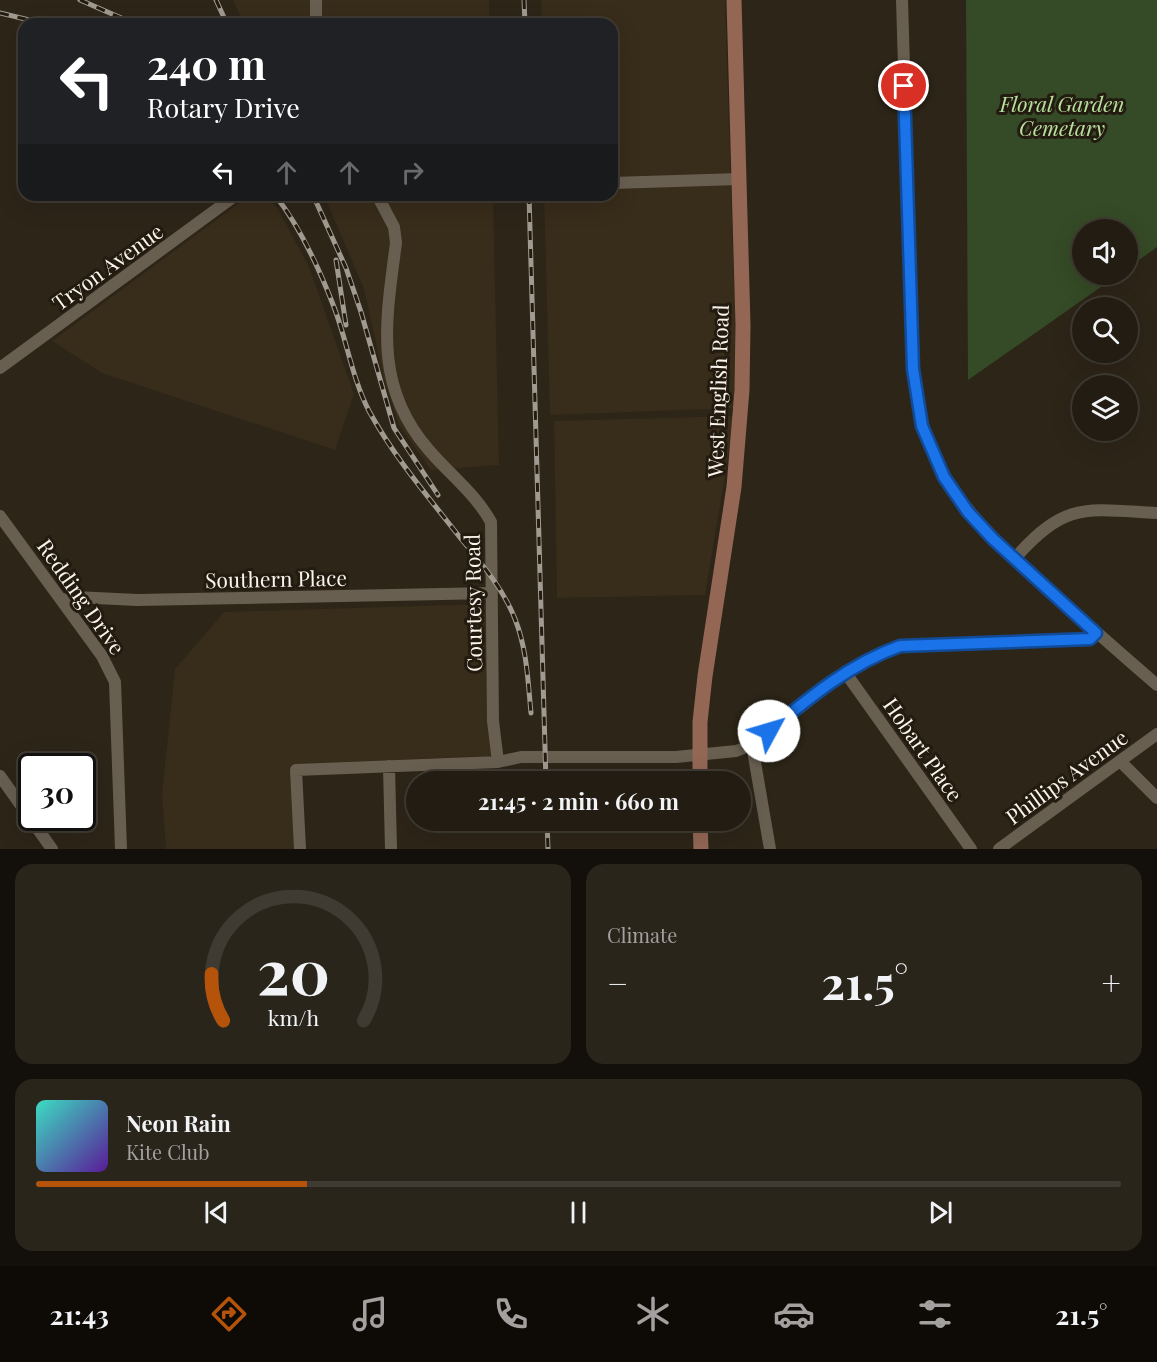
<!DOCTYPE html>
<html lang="en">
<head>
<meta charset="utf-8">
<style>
	body { margin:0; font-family:"Playfair Display",serif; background:#2a251b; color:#f1f3f6; height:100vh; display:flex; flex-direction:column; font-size:22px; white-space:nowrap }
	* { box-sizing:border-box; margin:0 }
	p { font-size:20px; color:#a2a19f }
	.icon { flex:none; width:33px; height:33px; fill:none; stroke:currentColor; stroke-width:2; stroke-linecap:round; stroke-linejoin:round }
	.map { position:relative; height:849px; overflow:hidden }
	.sheet { display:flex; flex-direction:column; gap:15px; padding:15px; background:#130f0a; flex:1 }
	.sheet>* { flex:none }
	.banner { position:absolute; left:18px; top:18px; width:600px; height:183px; border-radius:18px; box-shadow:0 6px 24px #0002,0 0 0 2px #3f3a32; background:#202124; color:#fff; overflow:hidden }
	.fabs { position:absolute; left:1072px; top:219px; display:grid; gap:12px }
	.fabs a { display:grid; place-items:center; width:66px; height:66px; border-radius:50%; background:#221c12; box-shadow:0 6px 24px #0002,0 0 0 2px #3f3a32; font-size:30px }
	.speed { position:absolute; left:18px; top:753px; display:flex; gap:12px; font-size:30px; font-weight:700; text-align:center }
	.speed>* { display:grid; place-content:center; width:78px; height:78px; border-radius:50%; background:#221c12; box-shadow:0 6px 24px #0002,0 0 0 2px #3f3a32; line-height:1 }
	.speed .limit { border:3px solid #111; border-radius:9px; background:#fff; color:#111 }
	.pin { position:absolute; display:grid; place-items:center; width:51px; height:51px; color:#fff; margin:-26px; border:3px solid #fff; border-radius:50%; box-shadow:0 2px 6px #0007 }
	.me { position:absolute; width:66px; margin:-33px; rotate:51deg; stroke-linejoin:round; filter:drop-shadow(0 0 4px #0008) }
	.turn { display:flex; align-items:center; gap:21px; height:126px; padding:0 30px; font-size:27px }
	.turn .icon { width:78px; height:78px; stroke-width:2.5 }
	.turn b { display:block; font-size:42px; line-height:51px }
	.lanes { display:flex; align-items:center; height:57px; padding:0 30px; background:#0003; justify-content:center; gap:30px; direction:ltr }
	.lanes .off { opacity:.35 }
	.big { font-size:45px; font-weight:700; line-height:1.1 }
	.sheet .card { flex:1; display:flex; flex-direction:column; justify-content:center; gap:9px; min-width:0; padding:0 21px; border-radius:18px; background:#2a251b }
	.sheet .dial { align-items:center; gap:0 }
	.dial svg { height:156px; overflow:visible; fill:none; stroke:#3f3a32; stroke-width:7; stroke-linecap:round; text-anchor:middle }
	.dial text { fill:#f1f3f6; stroke:none }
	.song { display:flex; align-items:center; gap:18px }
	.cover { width:72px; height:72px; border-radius:9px; background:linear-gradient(135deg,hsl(170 70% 55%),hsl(270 70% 35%)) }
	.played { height:6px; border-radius:3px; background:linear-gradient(90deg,#b45309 25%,#3f3a32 25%) }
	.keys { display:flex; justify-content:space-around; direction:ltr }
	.heat { display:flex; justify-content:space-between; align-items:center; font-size:33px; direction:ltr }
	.sheet .tiles { flex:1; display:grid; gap:15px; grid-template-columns:1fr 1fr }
	.card:last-child { grid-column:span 2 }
	.trip { position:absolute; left:406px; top:771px; width:345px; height:60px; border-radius:30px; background:#221c12; box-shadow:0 6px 24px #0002,0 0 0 2px #3f3a32; font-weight:700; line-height:60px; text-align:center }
	.tabs { display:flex; height:96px; justify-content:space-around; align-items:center; background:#0e0b07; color:#a2a19f }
	.tabs .icon { width:42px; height:42px }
	.tabs .selected { color:#b45309 }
	.tabs b { font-size:27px; color:#f1f3f6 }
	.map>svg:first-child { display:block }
	.built { fill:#382c1a }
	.green { fill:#354a26 }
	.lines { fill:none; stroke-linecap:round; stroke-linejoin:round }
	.minor { stroke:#685f51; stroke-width:12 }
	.major { stroke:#946755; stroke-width:15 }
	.rail-casing { stroke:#a19a90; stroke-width:5 }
	.rail { stroke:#231b0f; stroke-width:3; stroke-dasharray:9; stroke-linecap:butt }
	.route-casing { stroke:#114b97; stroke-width:15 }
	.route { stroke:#1a73e8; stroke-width:10 }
	.labels { text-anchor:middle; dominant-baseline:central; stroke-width:6; stroke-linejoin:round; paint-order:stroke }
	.park-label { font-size:21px; font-style:italic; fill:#b8e19f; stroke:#231b0f }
	.street-label { font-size:21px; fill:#faf4ec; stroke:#231b0f }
</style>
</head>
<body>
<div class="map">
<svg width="1157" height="849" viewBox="0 0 1157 849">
	<rect width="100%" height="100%" fill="#2d2518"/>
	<!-- built -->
	<path class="built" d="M233,0H489V24H244Z
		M541,0H725L738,408L550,415L544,195H612V24H542Z
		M250,195H264L278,209L309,267L354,394L335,450L102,373L52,341Z
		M324,195H493L499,465L431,470L399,425L384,380L364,289Z
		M735,416L705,595L557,598L554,421Z
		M486,604L493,756L295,764L298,849H166L162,795L175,669L224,612Z"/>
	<!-- green -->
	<path class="green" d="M966,0H1157V247L1128,268V230H1083V274L1118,275L968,380Z"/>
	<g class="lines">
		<!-- minor -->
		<path class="minor" d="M316,0V24
			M902,0L913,369C922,473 971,519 1044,585C1081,619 1119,652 1157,685
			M612,183L739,179
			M377,195L394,227L396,243C386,320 373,385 428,449C449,474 475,493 491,522L493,721L498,762
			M0,368L236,195
			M0,516L102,656L115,682L121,849
			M1015,558C1066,501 1085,509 1157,513
			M62,600L75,597L137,600L492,593
			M845,672L971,849
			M752,745L770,849
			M1120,761L1157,798
			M389,766L391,849
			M0,776L52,849
			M300,849L296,770L498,762L521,757H676L736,751L752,745L845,672L878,654L900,646L1076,639H1090L1096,633
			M999,849L1157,734"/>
		<!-- major -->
		<path class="major" d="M700,782V722L705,676L734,487L742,390L743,325L734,0
			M700,820L701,849"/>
		<!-- rail casing -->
		<g class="rail-casing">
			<path id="rail" d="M80,0L135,24
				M216,0L227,24
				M524,0L525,24
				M0,13L46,24
				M275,195C301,228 319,268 334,307C347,341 352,378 369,411C394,457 430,499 462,540C482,564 504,590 515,619C527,649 528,682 531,713
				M313,195L346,268L361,312L394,428L438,495
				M529,195L546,782
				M336,260L346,325
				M547,820L548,849"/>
		</g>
		<!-- rail -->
		<use href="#rail" class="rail"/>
	</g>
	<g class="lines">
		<!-- route casing -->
		<g class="route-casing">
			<path id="route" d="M769,731C810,697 850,664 900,646L1090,639L1096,633L993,539L968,512L944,477L922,426L913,369L904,86"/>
		</g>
		<!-- route -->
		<use href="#route" class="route"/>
	</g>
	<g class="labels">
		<!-- park labels -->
		<g class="park-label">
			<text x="1062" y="103">Floral Garden<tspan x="1062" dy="24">Cemetary</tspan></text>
		</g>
		<!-- street labels -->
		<g class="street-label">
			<text transform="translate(107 266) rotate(-36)">Tryon Avenue</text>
			<text transform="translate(717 391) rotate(-88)">West English Road</text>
			<text transform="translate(276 578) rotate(-1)">Southern Place</text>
			<text transform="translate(82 596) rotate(55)">Redding Drive</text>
			<text transform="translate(472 603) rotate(-91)">Courtesy Road</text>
			<text transform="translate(924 749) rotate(55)">Hobart Place</text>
			<text transform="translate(1066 776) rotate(-36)">Phillips Avenue</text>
		</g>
	</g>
</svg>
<div class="fabs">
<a><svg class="icon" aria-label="sound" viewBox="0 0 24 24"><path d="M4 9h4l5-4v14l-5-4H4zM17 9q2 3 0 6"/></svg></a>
<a><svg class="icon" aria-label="search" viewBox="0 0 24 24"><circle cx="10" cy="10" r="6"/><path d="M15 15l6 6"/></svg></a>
<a><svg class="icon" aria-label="layers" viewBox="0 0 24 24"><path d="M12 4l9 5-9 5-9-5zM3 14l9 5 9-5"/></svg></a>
</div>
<div class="speed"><div class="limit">30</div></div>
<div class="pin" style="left:904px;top:86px;background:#d93025"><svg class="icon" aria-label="arrive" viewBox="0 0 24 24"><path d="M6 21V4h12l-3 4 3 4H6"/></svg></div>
<svg class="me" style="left:769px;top:731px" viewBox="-20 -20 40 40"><circle r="19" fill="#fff"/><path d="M0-13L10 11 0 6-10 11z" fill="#1a73e8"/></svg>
<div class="trip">21:45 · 2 min · 660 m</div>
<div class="banner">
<div class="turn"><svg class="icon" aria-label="left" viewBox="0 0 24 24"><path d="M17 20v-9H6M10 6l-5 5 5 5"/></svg><div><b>240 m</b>Rotary Drive</div></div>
<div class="lanes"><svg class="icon" aria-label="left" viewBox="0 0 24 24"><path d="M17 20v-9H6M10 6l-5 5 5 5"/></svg><svg class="icon off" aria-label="ahead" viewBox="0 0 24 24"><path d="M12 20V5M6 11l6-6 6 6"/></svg><svg class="icon off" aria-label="ahead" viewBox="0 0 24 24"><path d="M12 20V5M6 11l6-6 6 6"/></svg><svg class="icon off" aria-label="right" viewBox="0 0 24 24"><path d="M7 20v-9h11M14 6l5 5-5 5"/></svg></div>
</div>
</div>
<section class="sheet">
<div class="tiles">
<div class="card dial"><svg viewBox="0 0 100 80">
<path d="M14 69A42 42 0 1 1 86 69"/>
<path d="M14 69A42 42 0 0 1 8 45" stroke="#b45309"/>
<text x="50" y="56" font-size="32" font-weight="700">20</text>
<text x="50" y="72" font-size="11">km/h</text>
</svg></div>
<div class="card"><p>Climate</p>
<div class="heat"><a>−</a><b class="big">21.5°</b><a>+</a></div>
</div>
<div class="card">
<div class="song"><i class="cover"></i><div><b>Neon Rain</b><p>Kite Club</p></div></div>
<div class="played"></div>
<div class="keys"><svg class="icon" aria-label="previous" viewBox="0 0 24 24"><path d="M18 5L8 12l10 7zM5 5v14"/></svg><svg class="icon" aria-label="pause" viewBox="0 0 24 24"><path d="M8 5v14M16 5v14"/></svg><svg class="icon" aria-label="next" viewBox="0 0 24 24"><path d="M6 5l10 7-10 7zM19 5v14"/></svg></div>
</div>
</div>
</section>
<nav class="tabs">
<b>21:43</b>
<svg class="icon selected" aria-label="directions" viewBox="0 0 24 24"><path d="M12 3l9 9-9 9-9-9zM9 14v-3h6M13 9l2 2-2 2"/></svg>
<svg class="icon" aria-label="music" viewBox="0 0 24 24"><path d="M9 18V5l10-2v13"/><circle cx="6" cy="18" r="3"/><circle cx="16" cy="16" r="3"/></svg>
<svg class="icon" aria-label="phone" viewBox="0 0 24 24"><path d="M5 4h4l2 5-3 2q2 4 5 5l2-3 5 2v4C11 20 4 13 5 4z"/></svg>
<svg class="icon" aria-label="climate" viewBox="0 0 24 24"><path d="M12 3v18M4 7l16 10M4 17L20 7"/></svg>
<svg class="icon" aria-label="car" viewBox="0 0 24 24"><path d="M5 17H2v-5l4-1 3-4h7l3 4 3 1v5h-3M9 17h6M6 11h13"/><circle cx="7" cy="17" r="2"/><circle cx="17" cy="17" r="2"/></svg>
<svg class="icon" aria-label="filters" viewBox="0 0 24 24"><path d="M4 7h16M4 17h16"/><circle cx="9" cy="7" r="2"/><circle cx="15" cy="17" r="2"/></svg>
<b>21.5°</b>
</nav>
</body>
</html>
